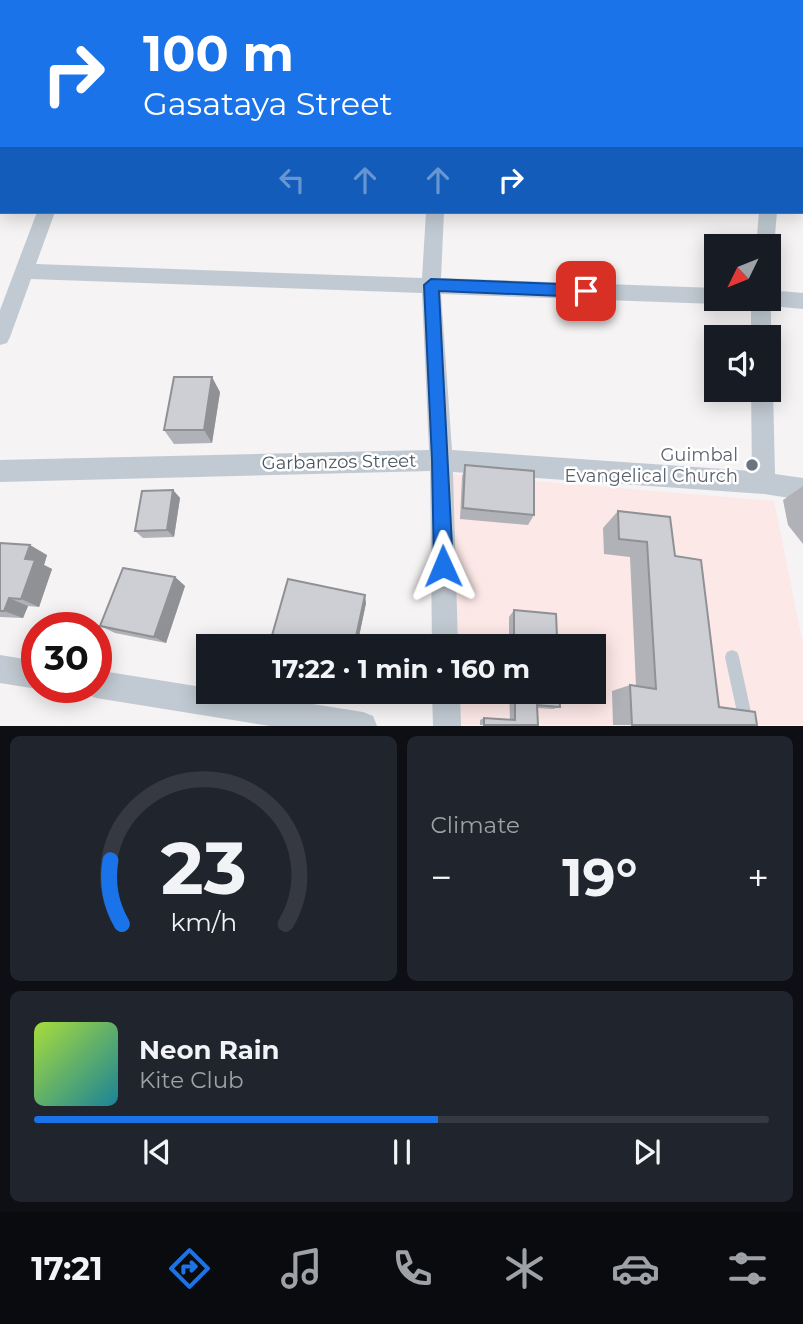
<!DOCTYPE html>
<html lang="en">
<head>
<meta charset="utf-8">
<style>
	body { margin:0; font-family:Montserrat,sans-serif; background:#20242c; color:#f1f3f6; height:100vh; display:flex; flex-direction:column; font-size:26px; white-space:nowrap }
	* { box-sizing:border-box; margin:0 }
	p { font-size:23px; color:#9ea1a6 }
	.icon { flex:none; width:38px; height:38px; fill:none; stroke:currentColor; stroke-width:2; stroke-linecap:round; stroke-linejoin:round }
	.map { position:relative; height:726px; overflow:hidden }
	.sheet { display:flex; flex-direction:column; gap:10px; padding:10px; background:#0d0f14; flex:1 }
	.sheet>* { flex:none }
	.banner { position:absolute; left:0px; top:0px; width:803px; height:214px; box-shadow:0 4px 18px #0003; background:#1a73e8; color:#fff; overflow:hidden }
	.needle { width:46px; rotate:227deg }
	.fabs { position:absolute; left:704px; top:234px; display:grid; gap:14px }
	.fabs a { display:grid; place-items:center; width:77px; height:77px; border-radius:0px; background:#171b24; box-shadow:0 4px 18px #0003; font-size:35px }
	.speed { position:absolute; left:21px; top:612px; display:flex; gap:14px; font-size:35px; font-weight:700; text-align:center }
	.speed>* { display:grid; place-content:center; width:91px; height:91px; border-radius:50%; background:#171b24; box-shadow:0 4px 18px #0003; line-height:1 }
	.speed .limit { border:10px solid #d22; background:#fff; color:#111 }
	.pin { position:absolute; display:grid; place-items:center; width:60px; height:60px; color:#fff; margin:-30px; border-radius:14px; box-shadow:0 4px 10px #0006 }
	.me { position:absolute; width:77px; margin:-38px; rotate:359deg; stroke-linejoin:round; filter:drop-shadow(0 0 5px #0008) }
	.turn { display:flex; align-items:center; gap:24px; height:147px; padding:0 28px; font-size:32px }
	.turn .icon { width:91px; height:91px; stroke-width:2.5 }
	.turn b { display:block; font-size:49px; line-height:60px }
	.lanes { display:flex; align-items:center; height:66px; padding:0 28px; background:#0003; justify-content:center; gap:35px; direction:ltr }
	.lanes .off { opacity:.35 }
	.big { font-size:52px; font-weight:700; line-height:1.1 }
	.sheet .card { flex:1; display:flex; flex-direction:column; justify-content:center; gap:10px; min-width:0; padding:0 24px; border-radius:10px; background:#20242c }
	.sheet .dial { align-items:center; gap:0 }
	.dial svg { height:182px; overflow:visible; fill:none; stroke:#363941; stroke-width:7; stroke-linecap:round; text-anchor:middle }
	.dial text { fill:#f1f3f6; stroke:none }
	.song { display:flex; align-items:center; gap:21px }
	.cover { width:84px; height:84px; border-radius:10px; background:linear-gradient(135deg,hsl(80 70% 55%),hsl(190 70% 35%)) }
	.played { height:7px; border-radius:4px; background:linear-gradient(90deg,#1a73e8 55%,#363941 55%) }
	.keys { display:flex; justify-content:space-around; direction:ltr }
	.heat { display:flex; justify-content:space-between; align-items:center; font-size:38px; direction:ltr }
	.sheet .tiles { flex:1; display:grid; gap:10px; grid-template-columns:1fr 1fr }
	.card:last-child { grid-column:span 2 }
	.trip { position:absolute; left:196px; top:634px; width:410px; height:70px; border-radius:0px; background:#171b24; box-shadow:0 4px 18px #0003; font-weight:700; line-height:70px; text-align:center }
	.menu { display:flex; height:112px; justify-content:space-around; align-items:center; background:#090b0e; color:#9ea1a6 }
	.menu .icon { width:49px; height:49px }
	.menu .selected { color:#1a73e8 }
	.menu b { font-size:32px; color:#f1f3f6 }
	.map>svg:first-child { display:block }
	.medical { fill:#fce8e6 }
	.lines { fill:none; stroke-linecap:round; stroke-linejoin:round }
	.lane { fill:#c1cad2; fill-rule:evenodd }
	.street { fill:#c1cad2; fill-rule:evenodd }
	.wall { fill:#b0b2b7 }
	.shaded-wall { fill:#909195 }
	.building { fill:#cdcfd5; stroke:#909195; stroke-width:2 }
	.route { fill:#1a73e8; stroke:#114b97; stroke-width:2 }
	.worship-dot { fill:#6b7280; stroke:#fff; stroke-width:2.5 }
	.labels { text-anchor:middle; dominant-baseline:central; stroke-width:5; stroke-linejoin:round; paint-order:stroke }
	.worship-label { font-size:18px; fill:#5b616d; stroke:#fff; text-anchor:end }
	.street-label { font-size:18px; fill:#4a5661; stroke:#fff }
</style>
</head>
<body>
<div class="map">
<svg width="803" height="726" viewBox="0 0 803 726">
	<rect width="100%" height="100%" fill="#f5f3f3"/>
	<!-- medical -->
	<path class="medical" d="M451,474L774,501L803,645V725H457V691H593V646H455Z"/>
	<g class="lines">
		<!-- lane -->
		<path class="lane" d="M732,650L737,652L739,657L754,726H740L725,657L727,652Z"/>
		<!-- street -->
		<path class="street" d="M117,0H131L116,2Z
			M470,0H484L469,2Z
			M557,0H578L580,2H558Z
			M802,50H803V58H802Z
			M0,69H2V79H0Z
			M37,212H55L36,264L422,278L426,212H444L441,278L716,288V299H724L716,304L441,294L452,450L752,471L751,390H768V383L773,390L775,474L803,478V500L764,494L453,472L458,646H432L430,471L0,482V460L429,450L422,293L31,279L10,337L7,343L0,345V310Z
			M759,212H777L774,247L768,253V247H756Z
			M768,290L803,293V309L771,306V338L768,344V338H751V299H768Z
			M0,655L37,661V688H39L37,689L0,683Z
			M96,670L208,688V691H231L363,712L373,716L377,726H270L96,698L86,694L84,688H96Z
			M432,691H460L461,726H433Z"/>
	</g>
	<!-- wall -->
	<path class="wall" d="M220,392L212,443L174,444L164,430Z
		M465,465L534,515L528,525L460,519L462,477Z
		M803,486V544L788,525L783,500Z
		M173,490L180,498L174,537L143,538L135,531Z
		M618,511L675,556L719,707L757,725H613L612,691L630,685L636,686L630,557L604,554L603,528Z
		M0,543L47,555L44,565L52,569L39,607L28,606L23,618L0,617Z
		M175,577L185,586L166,643L115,633L100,626Z
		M366,603L357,646H283L277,645L271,639Z
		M514,610L556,614L557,637L600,643L601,689L592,692L586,691H593V646H509V617Z
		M509,691H559L560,707L553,709L537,708L538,725H480V720L484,718L510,720Z"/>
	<!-- shaded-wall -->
	<path class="shaded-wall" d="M212,377L220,392L212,443L204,430Z
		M173,490L180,498L174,537L167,530Z
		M30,545L47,555L44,565L52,569L39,607L21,599L25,559Z
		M175,577L185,586L166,643L154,637Z
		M365,595L366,603L357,646H354Z
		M9,598L28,606L23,618L4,611Z"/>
	<!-- building -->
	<path class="building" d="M174,377H212L204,430H164Z
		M465,465L534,471V515L463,508Z
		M173,490L167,530L135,531L142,491Z
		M618,511L670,517L675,556L701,560L719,707L755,712L757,725H632L630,685L656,689L647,542L619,539Z
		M0,543L30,545L25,559L35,560L21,599L9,598L4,611H0Z
		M123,568L175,577L154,637L100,626Z
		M288,579L365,595L354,646H303L271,639Z
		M514,610L556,614L557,637L600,643L601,689L593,688V646H514Z
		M515,691H559L560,707L537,705L538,725H484V718L515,720Z"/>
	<!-- route -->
	<path class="route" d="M431,279L586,285L594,291L586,297L439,291L453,566L450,573L443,576L437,573L434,566L432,460L424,285Z"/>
	<!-- markers -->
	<circle class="worship-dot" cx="752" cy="465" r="7"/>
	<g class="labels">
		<!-- worship labels -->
		<g class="worship-label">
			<text x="738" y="455">Guimbal<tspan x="738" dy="21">Evangelical Church</tspan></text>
		</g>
		<!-- street labels -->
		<g class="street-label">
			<text transform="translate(339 462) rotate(-1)">Garbanzos Street</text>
		</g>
	</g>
</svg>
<div class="fabs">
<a><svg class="needle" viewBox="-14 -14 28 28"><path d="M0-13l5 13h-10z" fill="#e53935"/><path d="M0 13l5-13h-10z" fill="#9ea1a6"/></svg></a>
<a><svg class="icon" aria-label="sound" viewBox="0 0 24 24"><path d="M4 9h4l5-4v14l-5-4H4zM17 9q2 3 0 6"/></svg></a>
</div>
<div class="speed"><div class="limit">30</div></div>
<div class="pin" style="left:586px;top:291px;background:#d93025"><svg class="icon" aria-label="arrive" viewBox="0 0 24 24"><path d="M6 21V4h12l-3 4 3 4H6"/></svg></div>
<svg class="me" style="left:443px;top:566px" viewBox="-20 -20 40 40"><path d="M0-17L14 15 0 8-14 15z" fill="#1a73e8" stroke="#fff" stroke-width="4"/></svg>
<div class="trip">17:22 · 1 min · 160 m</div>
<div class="banner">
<div class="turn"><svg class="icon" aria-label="right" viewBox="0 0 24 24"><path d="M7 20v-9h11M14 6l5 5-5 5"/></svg><div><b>100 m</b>Gasataya Street</div></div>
<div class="lanes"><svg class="icon off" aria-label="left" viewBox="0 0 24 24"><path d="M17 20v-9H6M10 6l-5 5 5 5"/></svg><svg class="icon off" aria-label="ahead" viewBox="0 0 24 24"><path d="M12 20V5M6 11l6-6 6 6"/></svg><svg class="icon off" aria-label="ahead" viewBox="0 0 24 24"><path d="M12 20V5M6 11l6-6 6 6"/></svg><svg class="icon" aria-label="right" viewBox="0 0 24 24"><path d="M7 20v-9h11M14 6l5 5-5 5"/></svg></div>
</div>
</div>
<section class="sheet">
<div class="tiles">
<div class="card dial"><svg viewBox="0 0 100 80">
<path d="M14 69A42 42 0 1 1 86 69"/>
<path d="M14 69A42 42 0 0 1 9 41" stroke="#1a73e8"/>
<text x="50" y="56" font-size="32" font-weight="700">23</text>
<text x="50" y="72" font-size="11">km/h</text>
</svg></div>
<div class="card"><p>Climate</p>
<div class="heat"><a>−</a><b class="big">19°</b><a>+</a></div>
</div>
<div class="card">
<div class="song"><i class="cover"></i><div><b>Neon Rain</b><p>Kite Club</p></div></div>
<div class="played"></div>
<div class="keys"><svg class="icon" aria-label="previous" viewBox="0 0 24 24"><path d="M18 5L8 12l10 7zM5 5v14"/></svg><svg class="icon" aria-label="pause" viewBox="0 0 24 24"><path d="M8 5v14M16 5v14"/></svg><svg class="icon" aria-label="next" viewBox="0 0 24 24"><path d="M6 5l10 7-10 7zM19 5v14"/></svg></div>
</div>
</div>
</section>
<nav class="menu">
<b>17:21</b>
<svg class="icon selected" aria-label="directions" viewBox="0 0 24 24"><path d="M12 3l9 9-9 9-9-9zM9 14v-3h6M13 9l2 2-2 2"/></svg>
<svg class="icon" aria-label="music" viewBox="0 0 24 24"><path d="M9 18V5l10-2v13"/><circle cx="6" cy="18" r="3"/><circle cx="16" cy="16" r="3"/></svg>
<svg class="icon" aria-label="phone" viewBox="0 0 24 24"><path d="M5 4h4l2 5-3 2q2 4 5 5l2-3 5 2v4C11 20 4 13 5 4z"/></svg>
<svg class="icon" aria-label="climate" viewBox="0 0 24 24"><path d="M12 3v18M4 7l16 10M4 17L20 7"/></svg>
<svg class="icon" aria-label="car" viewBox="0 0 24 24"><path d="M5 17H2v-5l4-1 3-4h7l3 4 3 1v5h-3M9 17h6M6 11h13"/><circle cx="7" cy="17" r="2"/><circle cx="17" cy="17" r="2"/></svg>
<svg class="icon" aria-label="filters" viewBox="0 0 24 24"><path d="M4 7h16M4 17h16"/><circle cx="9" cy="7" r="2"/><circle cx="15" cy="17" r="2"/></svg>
</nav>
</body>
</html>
